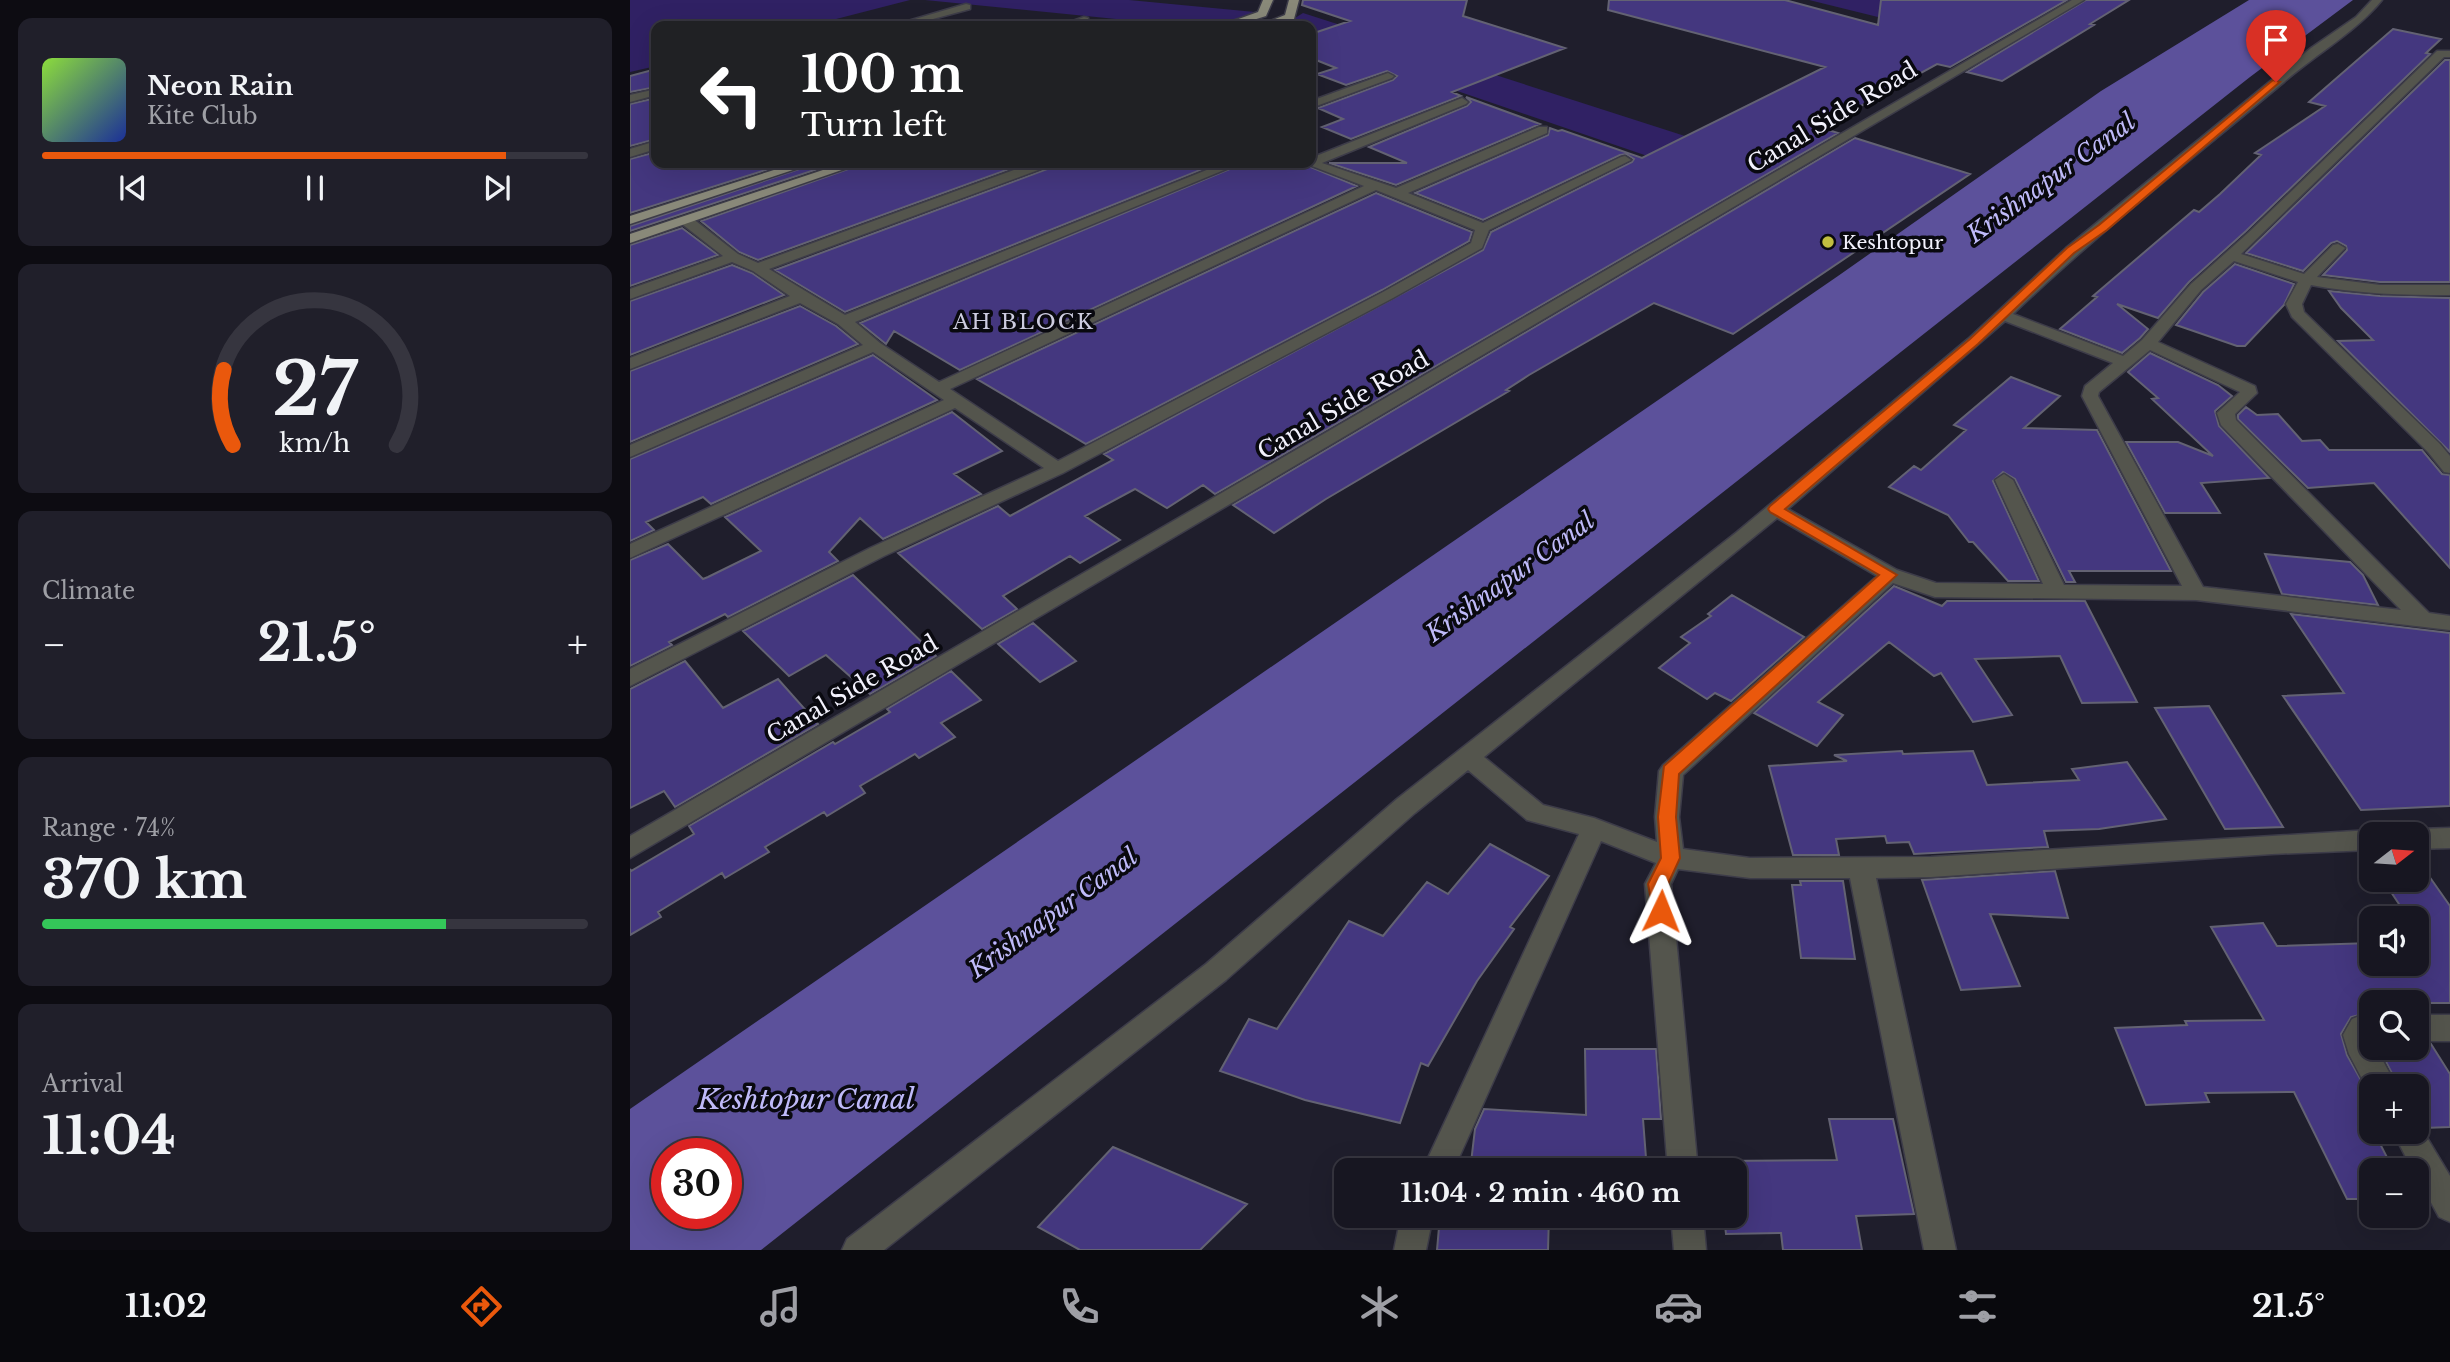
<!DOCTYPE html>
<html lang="en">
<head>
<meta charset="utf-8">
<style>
	body { margin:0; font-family:"Libre Baskerville",serif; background:#201f2a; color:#f1f3f6; height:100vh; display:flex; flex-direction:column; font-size:26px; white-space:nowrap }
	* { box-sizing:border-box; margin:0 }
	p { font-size:23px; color:#9e9fa5 }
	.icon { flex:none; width:38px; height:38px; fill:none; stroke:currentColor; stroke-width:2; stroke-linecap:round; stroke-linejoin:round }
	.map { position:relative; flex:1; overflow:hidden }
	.drawer { display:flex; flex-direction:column; gap:18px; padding:18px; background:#0d0c12; width:630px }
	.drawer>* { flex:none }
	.hud { position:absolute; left:21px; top:21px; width:665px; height:147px; border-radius:14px; box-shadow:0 7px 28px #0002,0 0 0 2px #36353f; background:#202124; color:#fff; overflow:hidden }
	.needle { width:46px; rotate:73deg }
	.buttons { position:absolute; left:1729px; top:822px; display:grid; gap:14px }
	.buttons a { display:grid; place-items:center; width:70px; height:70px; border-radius:14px; background:#171621; box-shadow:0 7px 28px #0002,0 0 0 2px #36353f; font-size:35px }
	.speed { position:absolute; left:21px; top:1138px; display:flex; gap:14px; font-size:35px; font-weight:700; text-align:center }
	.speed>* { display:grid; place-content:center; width:91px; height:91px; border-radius:50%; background:#171621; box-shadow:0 7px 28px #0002,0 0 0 2px #36353f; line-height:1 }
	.speed .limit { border:10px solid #d22; background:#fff; color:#111 }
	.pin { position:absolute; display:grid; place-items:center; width:60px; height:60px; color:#fff; margin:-72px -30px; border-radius:50% 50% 50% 0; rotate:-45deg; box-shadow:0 0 7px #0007 }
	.pin .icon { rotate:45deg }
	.me { position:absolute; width:77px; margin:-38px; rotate:2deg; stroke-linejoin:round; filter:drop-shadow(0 0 5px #0008) }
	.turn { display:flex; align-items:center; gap:24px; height:147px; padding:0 35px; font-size:32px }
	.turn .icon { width:91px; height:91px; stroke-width:2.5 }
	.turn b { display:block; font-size:49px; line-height:60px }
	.big { font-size:52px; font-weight:800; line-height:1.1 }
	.drawer .card { flex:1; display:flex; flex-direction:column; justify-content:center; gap:10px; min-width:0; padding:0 24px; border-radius:14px; background:#201f2a }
	.drawer .dial { align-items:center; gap:0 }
	.dial svg { height:182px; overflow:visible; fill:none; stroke:#36353f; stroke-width:7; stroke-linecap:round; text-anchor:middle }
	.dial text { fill:#f1f3f6; stroke:none }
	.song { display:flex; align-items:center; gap:21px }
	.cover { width:84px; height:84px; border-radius:10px; background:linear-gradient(135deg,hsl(90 70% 55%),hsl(230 70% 35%)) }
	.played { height:7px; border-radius:4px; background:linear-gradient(90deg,#ea580c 85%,#36353f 85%) }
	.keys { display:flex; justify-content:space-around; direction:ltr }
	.heat { display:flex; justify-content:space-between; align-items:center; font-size:38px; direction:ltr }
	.charge { height:10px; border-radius:5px; background:linear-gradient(90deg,#34c759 74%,#36353f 0) }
	.trip { position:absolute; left:704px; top:1158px; width:413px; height:70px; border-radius:14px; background:#171621; box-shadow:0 7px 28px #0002,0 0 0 2px #36353f; font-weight:800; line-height:70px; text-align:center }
	.dock { display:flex; height:112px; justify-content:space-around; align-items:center; background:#09090d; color:#9e9fa5 }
	.dock .icon { width:49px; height:49px }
	.dock .current { color:#ea580c }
	.dock b { font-size:32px; color:#f1f3f6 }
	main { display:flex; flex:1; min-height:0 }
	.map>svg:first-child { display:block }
	.green { fill:#302164 }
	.water { fill:#5c519b; fill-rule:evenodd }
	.building { fill:#44377f; stroke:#636273; stroke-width:2 }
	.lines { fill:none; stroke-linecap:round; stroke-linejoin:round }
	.minor-casing { stroke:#3d3c49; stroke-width:3 }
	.major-casing { stroke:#3d3c49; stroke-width:3 }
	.minor { fill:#54554d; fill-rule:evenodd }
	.major { fill:#898979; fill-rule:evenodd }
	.route { fill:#ea580c; stroke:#983908; stroke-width:2 }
	.poi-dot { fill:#c1be40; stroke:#09090f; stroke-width:2.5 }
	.labels { text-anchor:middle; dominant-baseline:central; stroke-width:7; stroke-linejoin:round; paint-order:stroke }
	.far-poi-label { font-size:19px; fill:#f3f2fd; stroke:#09090f; text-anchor:start }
	.far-neighbourhood-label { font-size:21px; letter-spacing:2px; fill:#cdcce0; stroke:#09090f }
	.street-label { font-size:23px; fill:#f3f2fd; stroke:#09090f }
	.water-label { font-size:24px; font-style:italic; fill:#bfbaf9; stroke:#09090f }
	.near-water-label { font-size:28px; font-style:italic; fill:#bfbaf9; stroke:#09090f }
</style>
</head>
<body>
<main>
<section class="drawer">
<div class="card">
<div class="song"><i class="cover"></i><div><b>Neon Rain</b><p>Kite Club</p></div></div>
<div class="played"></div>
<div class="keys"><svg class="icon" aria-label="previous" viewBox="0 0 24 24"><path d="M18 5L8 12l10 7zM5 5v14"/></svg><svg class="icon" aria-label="pause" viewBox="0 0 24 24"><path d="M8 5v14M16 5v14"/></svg><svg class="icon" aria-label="next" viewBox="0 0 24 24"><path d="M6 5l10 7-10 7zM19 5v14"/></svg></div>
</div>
<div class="card dial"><svg viewBox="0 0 100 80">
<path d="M14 69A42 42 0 1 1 86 69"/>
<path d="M14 69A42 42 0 0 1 10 36" stroke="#ea580c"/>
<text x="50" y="56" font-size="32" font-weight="700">27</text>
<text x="50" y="72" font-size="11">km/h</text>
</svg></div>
<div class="card"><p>Climate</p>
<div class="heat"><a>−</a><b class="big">21.5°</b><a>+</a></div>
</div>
<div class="card"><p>Range · 74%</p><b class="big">370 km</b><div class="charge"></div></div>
<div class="card"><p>Arrival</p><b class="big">11:04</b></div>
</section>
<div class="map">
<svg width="1820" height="1250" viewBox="0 0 1820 1250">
	<rect width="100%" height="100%" fill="#1f1e2c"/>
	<!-- green -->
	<path class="green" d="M0,0H280L179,26H26V66L0,72Z
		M295,0H499L625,12L586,26H556Z
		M1179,0H1299L1260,20Z
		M673,13L1142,164L1105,186L681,41V26H639L665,18Z"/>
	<!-- water -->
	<path class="water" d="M1619,0H1723L1620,77L131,1250H0V1109L1208,276L1471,91ZM37,1153H96V1213H37Z"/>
	<!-- building -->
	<path class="building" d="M673,0H837L833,16L935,48L822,92L831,96L721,139L692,127L713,119L688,108L763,80L767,76L757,71L716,85L687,74L706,68L681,58V34L720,21L672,5Z
		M979,0H1155L1248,25L1251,0H1437L1320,67L1307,64L1205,120L1192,128L1208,133L585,494L573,485L537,508L505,489L455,516L490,540L450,563L440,556L373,596L387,609L352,629L268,553L368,506L380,516L483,460L474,454L853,250L861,232L1002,162L1004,159L996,154L990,155L853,220L785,193L918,135L920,128L928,131L932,130L1012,158L1195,67L978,10Z
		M1456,0H1499L1460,24L1464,25L1372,81L1337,72Z
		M1763,29L1811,39L1796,53L1800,54L1616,231L1559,282L1528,318L1487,304L1518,329L1510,338L1492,353L1430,329L1467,297L1463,296L1531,238L1564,210L1569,212L1590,194L1631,155L1625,153L1695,106L1679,102Z
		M1815,60H1820V282H1750L1693,275L1717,250L1716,246L1707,241L1701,243L1673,271L1616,253Z
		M26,69V87L0,92V76Z
		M836,97L910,124L766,185L699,163H777L739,147L837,106L841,102Z
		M26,98V139L0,146V104Z
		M1225,138L1340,174L1103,334L1024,303L899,375L876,390L879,391L696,499L644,533L603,505Z
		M26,152V163H158L0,213V159Z
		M187,163H206L0,231V226Z
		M235,163H396L128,260L109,252L71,221Z
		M422,163H588L215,312L145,270L420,168Z
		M614,163H671L727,186L330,370L264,331L256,344L230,323Z
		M746,193L842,232L839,241L752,290L456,444L347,379Z
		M52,228L88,255L0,286V245Z
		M1605,264L1664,284L1654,305L1615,346H1607L1546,325L1573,292Z
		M102,265L122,273L154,295L0,355V301Z
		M1699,291L1750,296L1820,298V452L1708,341L1743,340L1711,308Z
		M170,306L206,326L228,344L0,442V371Z
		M1520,353L1588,385L1602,396L1585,411L1589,426L1639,478L1571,483L1590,513H1535L1496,442H1548L1583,456L1522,399L1528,398L1498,372Z
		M243,355L307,400L81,504L73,497L16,522L24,530L0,541V459Z
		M1381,377L1430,396L1394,428L1467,430L1541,571H1439L1445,582H1436L1385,479L1373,472L1363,481L1409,581H1378L1343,542H1339L1318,515L1259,487L1284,466L1291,470L1336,430L1324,425Z
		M1616,407L1627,415L1648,414L1672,441L1690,440L1699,450H1792L1812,474L1820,475V568L1744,483L1678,488L1608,419V415Z
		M322,412L372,451L324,474L351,494L253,539L230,518L199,552L208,561L98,617L95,614L39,642L42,645L0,666V560L38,544L73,579L78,577L131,551L95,517Z
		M1635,554L1720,562L1733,575L1748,605L1652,594Z
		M223,575L306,656L240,694L196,655L159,676L113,631Z
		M1264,586L1312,606L1317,601H1455L1507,702L1452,703L1430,656L1345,659L1382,715L1343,722L1311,673L1304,676L1259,642L1188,702L1213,715L1187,746L1124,713Z
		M1102,595L1174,637L1101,701L1085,693L1077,699L1029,668L1060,643L1051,637L1081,616L1078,614Z
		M1661,614L1820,633V806L1731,810L1653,696L1714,693Z
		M403,623L446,661L410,682L368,644Z
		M55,661L93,708L148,679L188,724L45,807L34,791L0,808V689Z
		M321,671L351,700L311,723L325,737L289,758L285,754L230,786L235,793L197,816L194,812L135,847L139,852L95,878L92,873L28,912L31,917L0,935V869L1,871L64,834L59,826L203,742L205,744L260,712L257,709Z
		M1579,706L1653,827L1595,829L1525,708Z
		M1272,751L1273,754L1343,751L1357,785L1449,780L1442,769L1497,762L1536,819L1469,829L1414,831L1418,847L1284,854L1279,842L1257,843L1255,836L1206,839L1209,855H1163L1139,766L1217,761L1204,755Z
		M860,844L919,876L880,927L884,929L847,981L798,1066L791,1063L770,1123L675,1100L590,1071L619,1019L647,1029L719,921L753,936L797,882L818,894Z
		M1787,859L1820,906V1003H1741V1012L1721,1017L1711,1034L1717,1055L1741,1098V1132H1744L1764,1171H1741V1199H1717L1664,1092L1575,1093L1579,1102L1516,1105L1485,1028L1557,1025L1555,1021L1634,1020L1581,927L1633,923L1647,946L1741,943V964H1787V942L1794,941L1787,930V919H1779L1753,880H1787Z
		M1425,871L1438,918L1360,914L1390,986L1331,990L1292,880Z
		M1170,881H1213L1225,959L1171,958L1162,885H1171Z
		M1787,1044H1801L1820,1074V1127L1794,1128L1787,1119V1087H1769L1749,1048H1787Z
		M955,1049H1026L1031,1119H1013L1017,1171H840L845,1129L854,1109L956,1115Z
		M1199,1119H1263L1284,1214L1226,1216L1232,1250H1153L1151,1233L1096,1234L1094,1216H1104V1171H1089L1087,1161L1207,1160Z
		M483,1147L617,1204L570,1250H450L408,1227Z
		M810,1216H919L918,1250H807Z"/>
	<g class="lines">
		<!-- minor casing -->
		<g class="minor-casing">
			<path id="minor" d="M1442,0H1454L0,858V836Z
				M1742,0H1752C1727,31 1685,55 1654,82C1563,158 1469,232 1383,314L1493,356L1512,340L1561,284L1618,233L1807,51H1820V57H1814L1611,254L1674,274L1703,245L1708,244L1715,248L1687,277L1750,285H1820V295C1773,295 1727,294 1681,285L1672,304L1674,312L1810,444L1820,456V473L1814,472L1798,452L1662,317L1656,304L1668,282L1604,261L1571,290L1528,342L1625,386L1627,393L1605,414L1606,420L1799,613L1820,616V630L1566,600L1305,597L1263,583L1053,775L1049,817L1053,849L1120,858L1301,857L1741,830L1750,833L1741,835V850L1642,854L1301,877L1246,878L1326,1250H1294L1220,878H1120L1048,869L1041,884L1068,1171H1038L1015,884L1026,863L971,841L823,1171H792L949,834L897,820L838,770L785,813L596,980L254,1250H212L217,1239L576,964L767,799L1107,532L1338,339L1436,248L1681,48L1726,17ZM1375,321L1483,363L1455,386L1452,396L1552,586L1434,585L1383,480L1374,474L1365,480L1413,584L1306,583L1267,570L1158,509ZM1520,350L1610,392L1587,413L1591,425L1771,610L1573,587L1468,396L1469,392ZM1147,518L1247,576L1033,765L1029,771L1025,817L1027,842L964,818L913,805L854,757Z
				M336,4L340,5V9L277,26H261Z
				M454,17L458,18V22L444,26H429Z
				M758,73L764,76L762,78L681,108V101Z
				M26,89V95L0,102V95Z
				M832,98L838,102L836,104L692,163L766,188L909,127H917V133L778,193L853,223L991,157L995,156L1001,160L859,230L852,248L763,298L433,473L254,556L0,686V669L240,548L414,468L325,408L0,558V544L314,400L243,352L0,457V445L233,345L208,324L170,303L0,369V358L160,296L123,271L102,262L0,299V289L93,256L52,224V218H62L108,254L128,263L403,163H420L419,166L139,269L215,315L594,163H611L225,322L250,343L309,382L734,186L674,163H681V158ZM746,190L845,230L841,243L753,292L428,461L320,389Z
				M26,141V149L0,157V149Z
				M1820,828V848L1787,849V835H1777L1787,829Z
				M1732,1015H1741V1048H1746L1767,1087H1741V1096L1719,1054L1713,1035L1722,1019Z
				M1787,1015H1820V1041H1787Z
				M1787,1121L1820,1176V1222L1809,1217L1787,1177V1171H1783L1763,1132H1787Z
				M771,1216H803L796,1250H764Z
				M1041,1216H1073L1076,1250H1044Z"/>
		</g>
		<!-- major casing -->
		<g class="major-casing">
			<path id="major" d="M633,0H643L636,16L604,26H589L628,12Z
				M659,0H669L664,19L642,26H628L655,15Z
				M166,163H184L0,224V216Z
				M214,163H232L0,243V234Z"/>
		</g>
		<!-- minor -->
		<use href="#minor" class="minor"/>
		<!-- major -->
		<use href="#major" class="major"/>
	</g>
	<!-- route -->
	<path class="route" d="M1643,80L1650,82L1477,230L1444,253L1348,344L1155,509L1267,575L1049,774L1046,817L1050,858L1038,884L1040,911L1038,917L1031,919L1024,917L1018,884L1031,858L1028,817L1034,766L1249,575L1140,512L1138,509L1140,506L1340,339L1437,248L1469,225Z"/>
	<!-- markers -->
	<circle class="poi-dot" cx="1198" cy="242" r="7"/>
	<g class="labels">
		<!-- far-poi labels -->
		<g class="far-poi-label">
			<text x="1212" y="242">Keshtopur</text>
		</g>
		<!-- far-neighbourhood labels -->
		<g class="far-neighbourhood-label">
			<text x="394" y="322">AH BLOCK</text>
		</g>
		<!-- street labels -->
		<g class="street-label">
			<text transform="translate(1202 117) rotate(-31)">Canal Side Road</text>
			<text transform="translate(713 405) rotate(-30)">Canal Side Road</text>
			<text transform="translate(222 689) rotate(-30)">Canal Side Road</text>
		</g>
		<!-- water labels -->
		<g class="water-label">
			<text transform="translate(1421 178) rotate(-36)">Krishnapur Canal</text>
			<text transform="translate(880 577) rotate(-36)">Krishnapur Canal</text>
			<text transform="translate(423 913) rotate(-36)">Krishnapur Canal</text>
		</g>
		<!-- near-water labels -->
		<g class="near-water-label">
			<text x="176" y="1099">Keshtopur Canal</text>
		</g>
	</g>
</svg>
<div class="buttons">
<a><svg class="needle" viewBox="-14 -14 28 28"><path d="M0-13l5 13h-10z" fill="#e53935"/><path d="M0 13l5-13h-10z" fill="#9e9fa5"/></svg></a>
<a><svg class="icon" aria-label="sound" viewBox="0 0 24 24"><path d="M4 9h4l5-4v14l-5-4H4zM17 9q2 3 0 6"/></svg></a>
<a><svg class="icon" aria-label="search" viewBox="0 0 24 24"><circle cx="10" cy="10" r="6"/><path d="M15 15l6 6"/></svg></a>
<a>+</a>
<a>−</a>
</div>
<div class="speed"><div class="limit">30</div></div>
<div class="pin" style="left:1646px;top:82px;background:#d93025"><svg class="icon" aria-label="arrive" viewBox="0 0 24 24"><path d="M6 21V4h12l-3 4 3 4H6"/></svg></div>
<svg class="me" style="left:1031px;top:911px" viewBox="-20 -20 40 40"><path d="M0-17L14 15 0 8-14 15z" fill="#ea580c" stroke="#fff" stroke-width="4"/></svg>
<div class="trip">11:04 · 2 min · 460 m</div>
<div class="hud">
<div class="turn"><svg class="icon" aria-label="left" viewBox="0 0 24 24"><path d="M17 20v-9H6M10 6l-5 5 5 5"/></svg><div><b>100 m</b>Turn left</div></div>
</div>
</div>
</main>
<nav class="dock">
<b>11:02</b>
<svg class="icon current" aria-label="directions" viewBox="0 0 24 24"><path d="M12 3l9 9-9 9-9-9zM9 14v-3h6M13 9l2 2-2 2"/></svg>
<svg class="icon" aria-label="music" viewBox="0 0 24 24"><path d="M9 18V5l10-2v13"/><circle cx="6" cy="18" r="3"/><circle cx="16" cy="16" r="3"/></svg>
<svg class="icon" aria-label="phone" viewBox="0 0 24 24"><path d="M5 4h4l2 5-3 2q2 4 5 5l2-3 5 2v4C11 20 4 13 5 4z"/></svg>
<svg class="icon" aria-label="climate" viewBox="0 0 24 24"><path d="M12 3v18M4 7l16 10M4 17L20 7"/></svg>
<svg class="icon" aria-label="car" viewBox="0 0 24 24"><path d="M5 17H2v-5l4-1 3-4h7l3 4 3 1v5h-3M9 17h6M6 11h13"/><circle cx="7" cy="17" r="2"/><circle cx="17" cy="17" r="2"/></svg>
<svg class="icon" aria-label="filters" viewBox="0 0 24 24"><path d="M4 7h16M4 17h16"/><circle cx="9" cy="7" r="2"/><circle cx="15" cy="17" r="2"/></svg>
<b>21.5°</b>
</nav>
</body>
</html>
